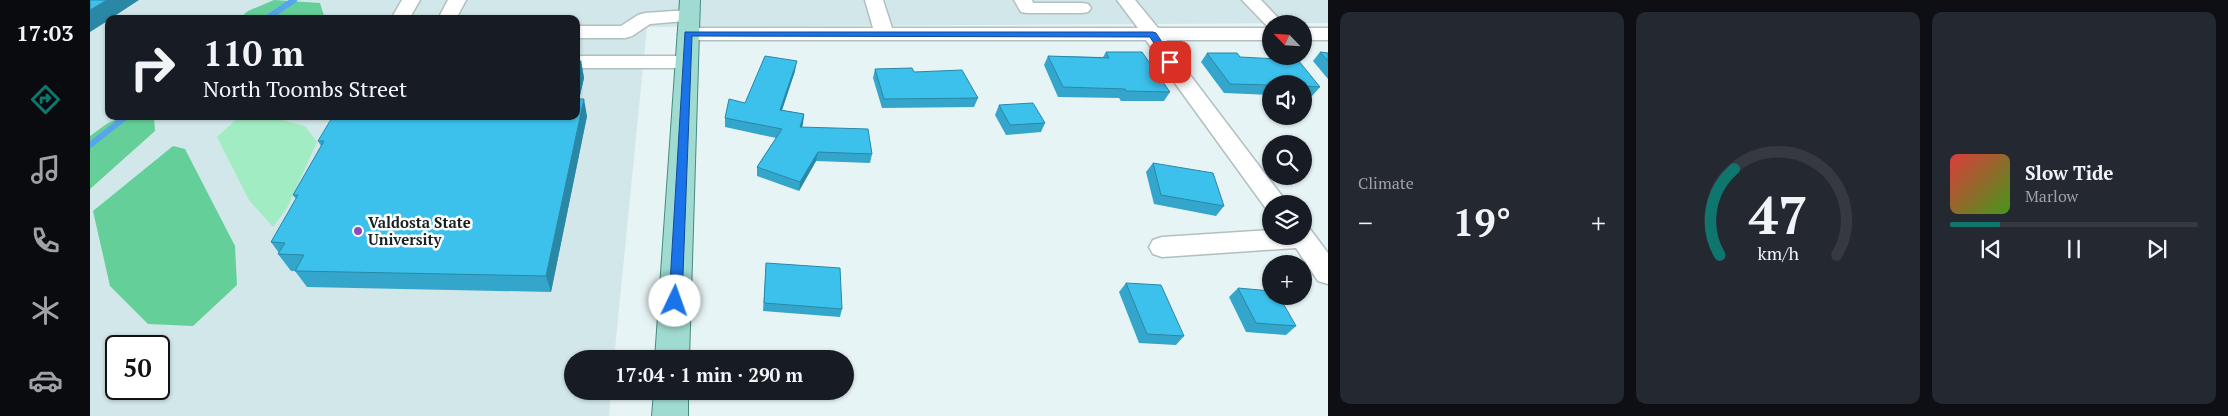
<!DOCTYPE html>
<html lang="en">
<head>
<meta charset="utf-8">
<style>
	body { margin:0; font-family:"PT Serif",serif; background:#242831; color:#f1f3f6; height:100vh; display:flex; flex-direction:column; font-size:19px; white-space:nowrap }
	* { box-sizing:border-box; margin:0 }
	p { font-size:16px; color:#9ea1a6 }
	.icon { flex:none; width:28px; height:28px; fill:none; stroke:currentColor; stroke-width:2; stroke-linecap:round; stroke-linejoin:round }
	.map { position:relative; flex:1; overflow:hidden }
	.drawer { display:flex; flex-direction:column; gap:12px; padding:12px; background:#0d0f14; width:900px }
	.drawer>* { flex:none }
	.banner { position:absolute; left:15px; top:15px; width:475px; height:105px; border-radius:10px; box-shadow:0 1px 4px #0004; background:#171b24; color:#f1f3f6; overflow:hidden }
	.needle { width:32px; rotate:295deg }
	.fabs { position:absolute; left:1172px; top:15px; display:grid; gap:10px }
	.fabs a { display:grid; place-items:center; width:50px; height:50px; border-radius:50%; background:#171b24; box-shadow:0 1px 4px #0004; font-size:25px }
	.speed { position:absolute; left:15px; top:335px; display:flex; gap:10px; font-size:25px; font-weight:700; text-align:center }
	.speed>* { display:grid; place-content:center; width:65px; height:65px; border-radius:50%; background:#171b24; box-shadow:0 1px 4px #0004; line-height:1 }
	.speed .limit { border:2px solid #111; border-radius:8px; background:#fff; color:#111 }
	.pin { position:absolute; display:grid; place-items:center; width:42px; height:42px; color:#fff; margin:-21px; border-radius:10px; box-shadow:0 2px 8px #0006 }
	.me { position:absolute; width:55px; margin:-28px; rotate:3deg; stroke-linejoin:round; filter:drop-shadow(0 0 4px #0008) }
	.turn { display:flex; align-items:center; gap:18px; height:105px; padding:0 15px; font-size:22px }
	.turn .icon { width:65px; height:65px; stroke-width:2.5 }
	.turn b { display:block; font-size:35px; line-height:42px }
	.big { font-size:38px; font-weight:800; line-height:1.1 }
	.drawer .card { flex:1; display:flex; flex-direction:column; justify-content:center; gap:8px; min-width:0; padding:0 18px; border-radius:10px; background:#242831 }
	.drawer .dial { align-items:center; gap:0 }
	.dial svg { height:130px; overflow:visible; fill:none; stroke:#363941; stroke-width:7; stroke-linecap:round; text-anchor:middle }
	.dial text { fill:#f1f3f6; stroke:none }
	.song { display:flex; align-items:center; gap:15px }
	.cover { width:60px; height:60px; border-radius:8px; background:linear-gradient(135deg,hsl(0 70% 55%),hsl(100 70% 35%)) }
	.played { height:5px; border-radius:2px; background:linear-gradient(90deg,#0f766e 20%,#363941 20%) }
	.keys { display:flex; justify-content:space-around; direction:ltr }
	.heat { display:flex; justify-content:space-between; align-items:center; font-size:28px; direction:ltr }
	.drawer .tiles { flex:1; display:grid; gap:12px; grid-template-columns:repeat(3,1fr) }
	.trip { position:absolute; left:474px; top:350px; width:290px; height:50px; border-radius:25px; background:#171b24; box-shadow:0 1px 4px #0004; font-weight:800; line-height:50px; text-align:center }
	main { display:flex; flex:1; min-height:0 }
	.tabs { display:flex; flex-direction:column; width:90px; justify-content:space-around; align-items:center; background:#090b0e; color:#9ea1a6 }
	.tabs .icon { width:35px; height:35px }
	.tabs .active { color:#0f766e }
	.tabs b { font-size:22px; color:#f1f3f6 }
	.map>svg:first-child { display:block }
	.built { fill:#d1e7e9; fill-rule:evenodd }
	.green { fill:#a2ecc3 }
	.forest { fill:#65cf99 }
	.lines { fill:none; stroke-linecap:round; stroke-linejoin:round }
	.stream { stroke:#57a6eb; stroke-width:6 }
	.minor-casing { stroke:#b2bfc0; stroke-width:3 }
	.major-casing { stroke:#488a7f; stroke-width:2 }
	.minor { fill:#fff; fill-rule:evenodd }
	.major { fill:#a0dbd1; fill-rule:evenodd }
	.wall { fill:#34a6cc }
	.shaded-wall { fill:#2a87a6 }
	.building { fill:#3cc1ed; stroke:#2a87a6 }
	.route { fill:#1a73e8; stroke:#114b97 }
	.poi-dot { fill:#9348b9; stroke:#fcffff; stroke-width:2 }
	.labels { text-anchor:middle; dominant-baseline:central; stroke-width:5; stroke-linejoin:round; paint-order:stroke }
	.poi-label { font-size:15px; font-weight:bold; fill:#1a1f1f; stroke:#fcffff; text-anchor:start }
</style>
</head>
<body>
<main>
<nav class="tabs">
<b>17:03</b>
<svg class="icon active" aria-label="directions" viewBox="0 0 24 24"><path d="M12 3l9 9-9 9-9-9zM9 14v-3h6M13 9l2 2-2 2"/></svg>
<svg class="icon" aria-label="music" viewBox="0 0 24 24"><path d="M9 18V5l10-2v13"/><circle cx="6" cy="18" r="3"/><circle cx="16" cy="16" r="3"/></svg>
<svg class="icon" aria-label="phone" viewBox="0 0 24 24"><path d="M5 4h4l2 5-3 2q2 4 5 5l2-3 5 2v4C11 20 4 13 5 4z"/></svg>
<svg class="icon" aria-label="climate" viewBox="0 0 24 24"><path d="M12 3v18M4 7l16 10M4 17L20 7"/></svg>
<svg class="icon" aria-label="car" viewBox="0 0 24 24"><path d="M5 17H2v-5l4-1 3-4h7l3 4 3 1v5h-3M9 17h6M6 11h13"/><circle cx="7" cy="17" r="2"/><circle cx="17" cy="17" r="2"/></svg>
</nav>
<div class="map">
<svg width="1238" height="416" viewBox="0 0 1238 416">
	<rect width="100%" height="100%" fill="#e7f4f5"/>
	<!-- built -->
	<path class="built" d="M0,0H1238V23L557,27L524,359H482V391H521L519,416H0ZM19,19H486V116H19ZM26,346H69V389H26Z"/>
	<!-- green -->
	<path class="green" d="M150,116H177L215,126L227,142L197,208L183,227L159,200L127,137Z"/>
	<!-- forest -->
	<path class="forest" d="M184,0L230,3L235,19H149L158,11Z
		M35,116H64L65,131L0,189V136L18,123Z
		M83,146L95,149L145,246L147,285L103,326L58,324L20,286L3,211Z"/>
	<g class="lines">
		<!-- stream -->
		<path class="stream" d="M176,19L204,0
			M0,145L37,116"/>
		<!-- minor casing -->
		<g class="minor-casing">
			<path id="minor" d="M312,0H330L319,19H301Z
				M358,0H376L366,19H348Z
				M775,0H793L802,28H1048L1027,0H1045L1068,28H1179L1152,0H1171L1194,24H1181V40H1076L1097,71L1198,204H1181V212L1177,210L1082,79L1056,40H598L591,38L588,34L591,30L598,28H783Z
				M924,0H942L943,3H992L998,4L1001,8L998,12L992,13H937L931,12Z
				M599,10L606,12L608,16L606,20L560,24L542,36L535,38H486V26H531L548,15L555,13Z
				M1214,28H1238V40H1214Z
				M486,56H596L603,58L606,62L603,66L596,68H486Z
				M1214,227L1220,229L1238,253V284L1228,281L1206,248L1072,257L1063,254L1059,247L1063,240L1072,237L1181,230V236H1214Z"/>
		</g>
		<!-- major casing -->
		<g class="major-casing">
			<path id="major" d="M590,0H610L599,359H565Z
				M564,391H598V416H562Z"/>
		</g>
		<!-- minor -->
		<use href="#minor" class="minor"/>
		<!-- major -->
		<use href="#major" class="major"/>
	</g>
	<!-- wall -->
	<path class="wall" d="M1016,52L1080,92L1074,101H1031L1029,98L968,97L954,65L958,56L1013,57Z
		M1230,52L1238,53V79L1223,61Z
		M486,53L488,61H491L494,78L489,99L497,116L461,292L217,287L205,271H201L188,254L189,253L181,242L206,199L203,195L231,146L228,141Z
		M1117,53L1150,57L1230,87L1222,96H1214V84H1181V95L1134,93L1111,62Z
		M785,69L824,72L888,98L884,107L792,108L783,78Z
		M705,71L692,110L714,114L712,127L782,154L780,163L726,161L709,191L667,176V167L686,138L635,127V118L655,103Z
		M909,105L955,123L951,132L916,135L905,115Z
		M1063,163L1134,206L1126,216L1064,204L1056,172Z
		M676,263L752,309L750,317L673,311Z
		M1036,283L1094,336L1086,345L1049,343L1029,292Z
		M1148,288L1206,326L1196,335L1156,332L1139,297Z"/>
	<!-- shaded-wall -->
	<path class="shaded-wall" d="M17,0H49L20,19H19V20L0,32V10Z
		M486,53L489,69L491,61L494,78L486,113Z
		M707,61L705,71L689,119L690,110Z
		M494,99L497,116L461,292L456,276Z
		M714,114L713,124L709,136L710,127Z
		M728,152L726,161L709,191L710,182Z"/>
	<!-- building -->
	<path class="building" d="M0,0H17L0,10Z
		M1016,52H1052L1080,92L1036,91L1035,89L973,87L958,56L1019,58Z
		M1230,52L1238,53V61Z
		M1117,53H1147L1150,57L1208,60L1230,87L1214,86V84H1181V85L1140,84Z
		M675,56L707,61L690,110L714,114L710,127L778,129L782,154L728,152L710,182L667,167L692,129L635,118L639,99L655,103Z
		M486,61H491L486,82Z
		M822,68L824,72L872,70L888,98L794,99L785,69Z
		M486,99H494L456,276L205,271L214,255L188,254L195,243L181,242L208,195H203L234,141H228L243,116H486Z
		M943,103L955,123L920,125L909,105Z
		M1063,163L1123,173L1134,206L1071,195Z
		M676,263L750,268L752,309L674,303Z
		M1036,283L1071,285L1094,336L1057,334Z
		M1148,288L1181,291V296H1189L1206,326L1166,323Z"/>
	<!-- route -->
	<path class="route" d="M595,32H1063L1066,33L1085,62L1084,64H1077L1060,37L602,36L592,301L590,305L585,306L581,305L579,301Z"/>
	<!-- markers -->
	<circle class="poi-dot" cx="268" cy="231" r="5"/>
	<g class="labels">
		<!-- poi labels -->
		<g class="poi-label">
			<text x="278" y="222">Valdosta State<tspan x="278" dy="17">University</tspan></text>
		</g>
	</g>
</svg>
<div class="fabs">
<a><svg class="needle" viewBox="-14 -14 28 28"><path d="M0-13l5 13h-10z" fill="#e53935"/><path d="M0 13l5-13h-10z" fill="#9ea1a6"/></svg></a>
<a><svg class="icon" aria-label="sound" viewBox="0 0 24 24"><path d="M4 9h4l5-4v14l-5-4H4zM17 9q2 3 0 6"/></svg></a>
<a><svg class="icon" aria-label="search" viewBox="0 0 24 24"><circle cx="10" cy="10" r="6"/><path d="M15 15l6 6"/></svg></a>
<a><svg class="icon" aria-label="layers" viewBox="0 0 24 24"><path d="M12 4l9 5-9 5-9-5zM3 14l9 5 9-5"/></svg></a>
<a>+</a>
</div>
<div class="speed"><div class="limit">50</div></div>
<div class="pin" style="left:1080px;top:62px;background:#d93025"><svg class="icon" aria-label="arrive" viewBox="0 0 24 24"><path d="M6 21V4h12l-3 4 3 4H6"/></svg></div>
<svg class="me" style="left:585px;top:301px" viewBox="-20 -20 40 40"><circle r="19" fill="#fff"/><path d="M0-13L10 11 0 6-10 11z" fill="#1a73e8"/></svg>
<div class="trip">17:04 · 1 min · 290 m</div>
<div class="banner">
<div class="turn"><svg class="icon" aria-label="right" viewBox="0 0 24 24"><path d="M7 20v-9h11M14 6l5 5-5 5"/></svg><div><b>110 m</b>North Toombs Street</div></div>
</div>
</div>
<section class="drawer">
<div class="tiles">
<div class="card"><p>Climate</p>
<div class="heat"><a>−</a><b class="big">19°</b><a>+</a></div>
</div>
<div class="card dial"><svg viewBox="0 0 100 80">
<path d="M14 69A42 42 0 1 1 86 69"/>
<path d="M14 69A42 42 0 0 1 23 16" stroke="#0f766e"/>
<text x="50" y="56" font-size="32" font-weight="700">47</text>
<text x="50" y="72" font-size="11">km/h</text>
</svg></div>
<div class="card">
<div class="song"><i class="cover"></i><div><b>Slow Tide</b><p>Marlow</p></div></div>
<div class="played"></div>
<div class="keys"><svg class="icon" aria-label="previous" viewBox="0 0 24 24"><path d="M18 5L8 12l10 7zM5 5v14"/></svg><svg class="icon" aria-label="pause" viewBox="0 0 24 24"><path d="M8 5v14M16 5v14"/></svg><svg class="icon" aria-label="next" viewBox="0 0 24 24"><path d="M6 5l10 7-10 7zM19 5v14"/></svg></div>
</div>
</div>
</section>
</main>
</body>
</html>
